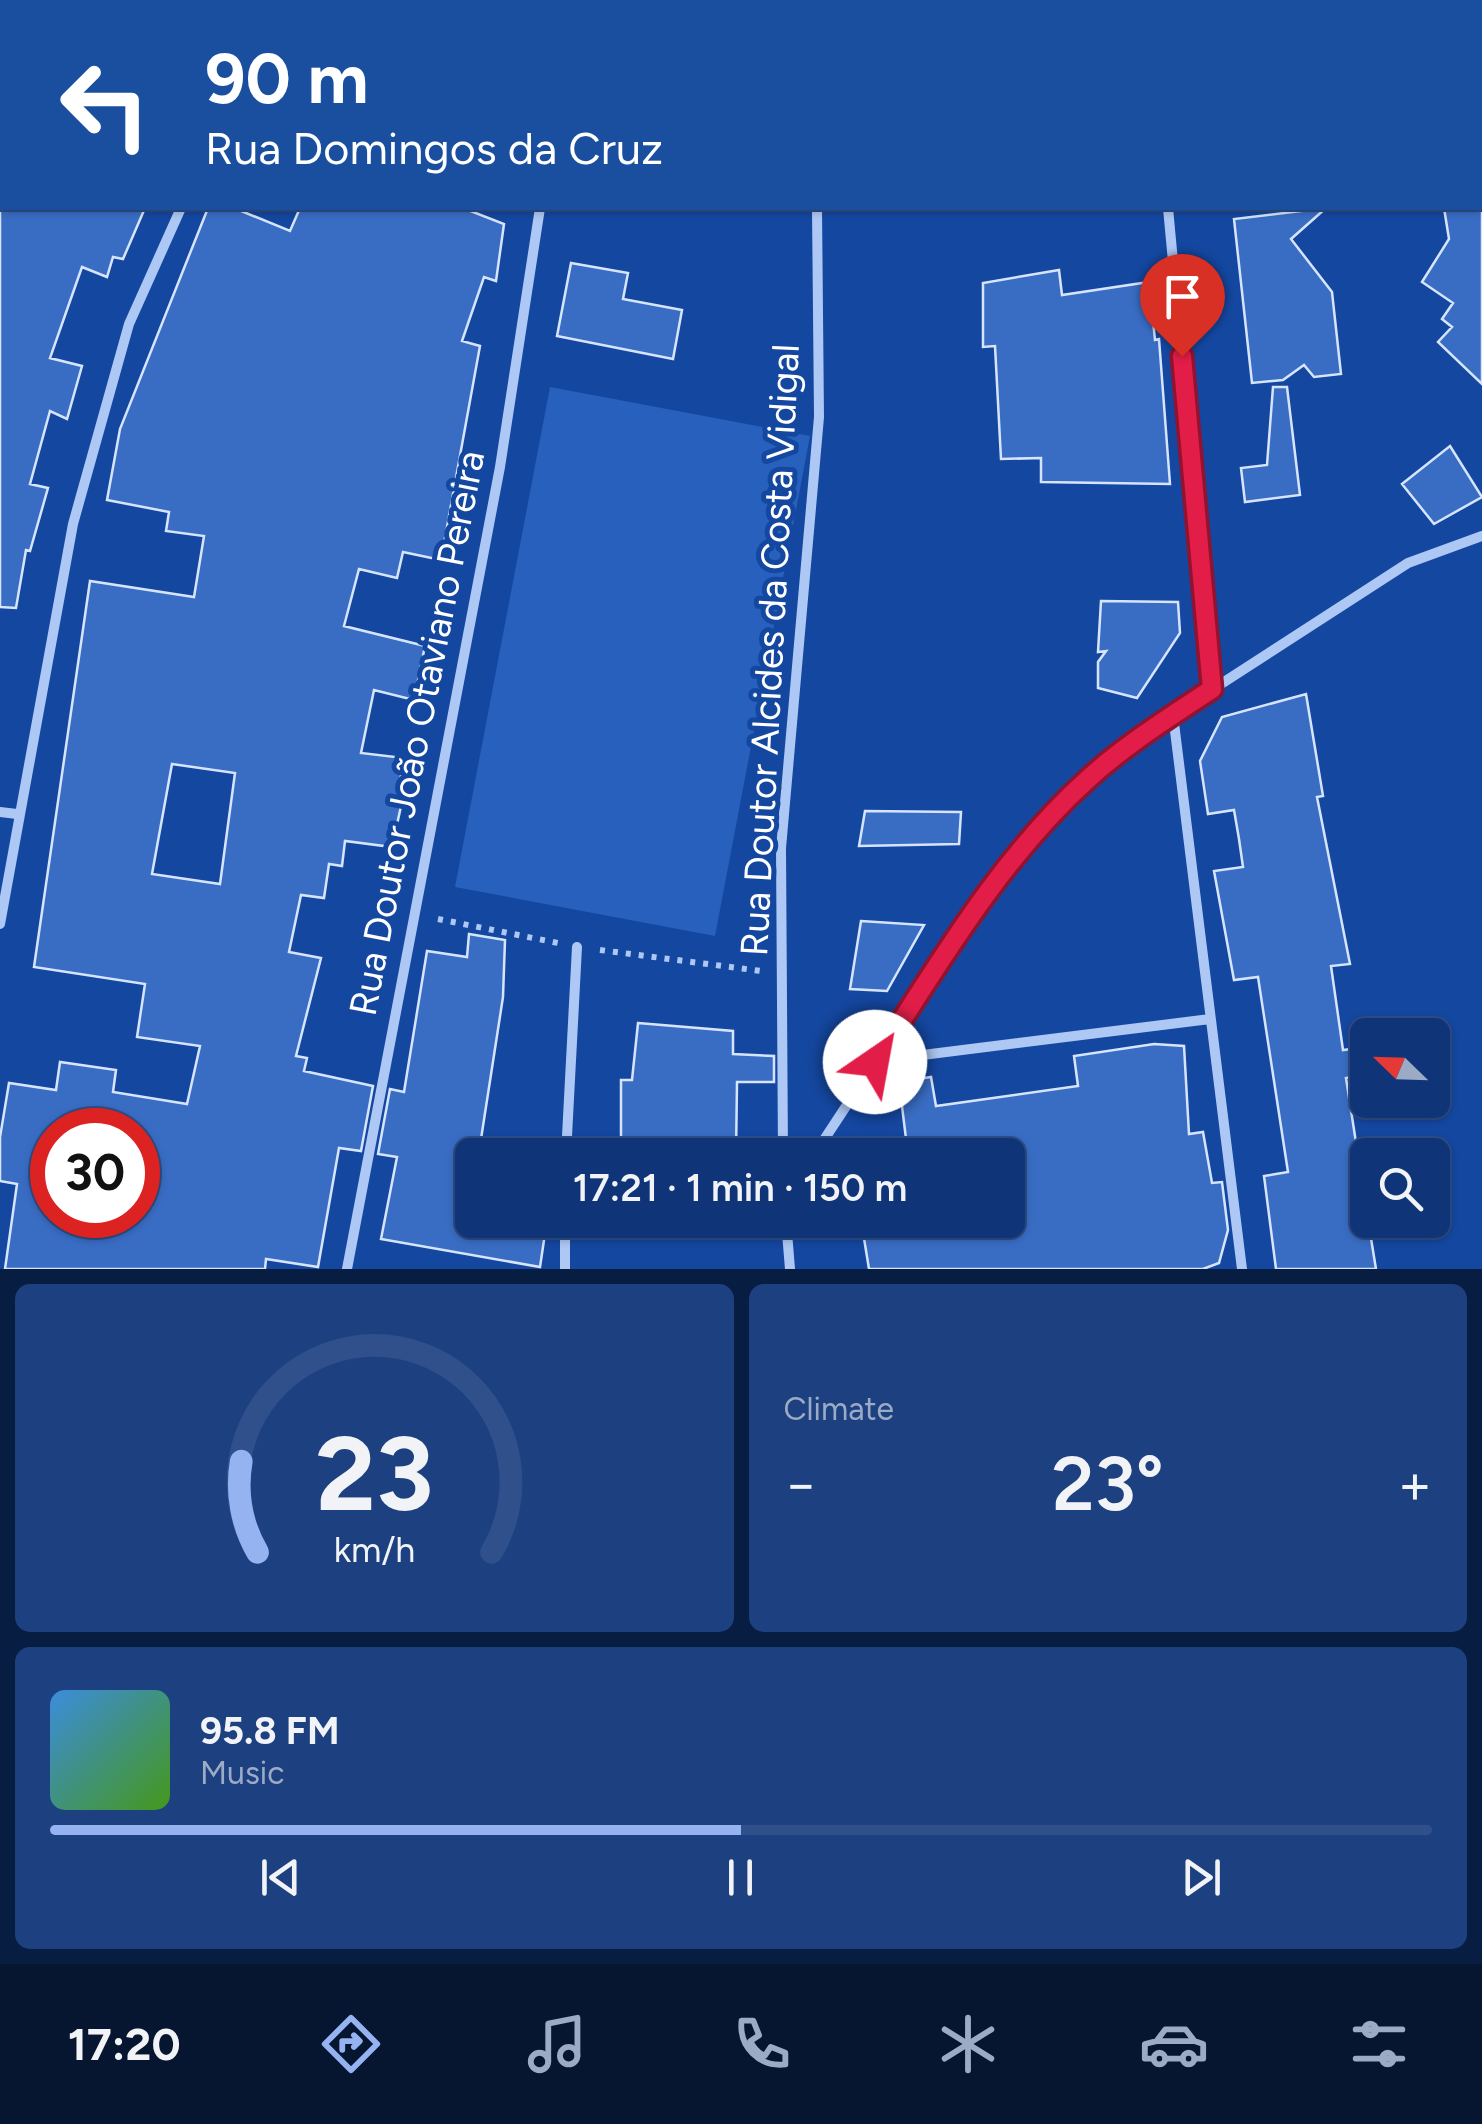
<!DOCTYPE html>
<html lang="en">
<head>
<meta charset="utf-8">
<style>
	body { margin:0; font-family:Figtree,sans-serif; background:#1d4080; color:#f1f3f6; height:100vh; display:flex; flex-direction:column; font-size:38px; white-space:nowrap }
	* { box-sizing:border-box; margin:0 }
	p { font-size:32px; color:#9babc6 }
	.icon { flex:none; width:55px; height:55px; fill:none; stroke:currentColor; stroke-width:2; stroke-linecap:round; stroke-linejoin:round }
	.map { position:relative; height:1269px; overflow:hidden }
	.side { display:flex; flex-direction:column; gap:15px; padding:15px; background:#081d42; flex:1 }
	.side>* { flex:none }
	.hud { position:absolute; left:0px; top:0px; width:1482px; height:210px; box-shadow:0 2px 8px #0004,0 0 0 2px #2f508a; background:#1a4fa0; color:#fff; overflow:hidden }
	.needle { width:65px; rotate:293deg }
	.tools { position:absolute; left:1350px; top:1018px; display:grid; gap:20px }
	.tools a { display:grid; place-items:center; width:100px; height:100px; border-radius:15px; background:#0f3578; box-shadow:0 2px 8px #0004,0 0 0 2px #2f508a; font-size:50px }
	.speed { position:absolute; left:30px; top:1108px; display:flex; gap:20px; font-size:50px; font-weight:700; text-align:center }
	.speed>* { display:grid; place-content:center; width:130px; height:130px; border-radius:50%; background:#0f3578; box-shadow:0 2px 8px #0004,0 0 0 2px #2f508a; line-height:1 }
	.speed .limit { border:15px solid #d22; background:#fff; color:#111 }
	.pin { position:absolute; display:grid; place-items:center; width:85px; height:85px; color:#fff; margin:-102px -42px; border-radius:50% 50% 50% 0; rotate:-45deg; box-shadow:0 0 10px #0007 }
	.pin .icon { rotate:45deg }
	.me { position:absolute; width:110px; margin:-55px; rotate:33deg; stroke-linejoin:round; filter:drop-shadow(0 0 8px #0008) }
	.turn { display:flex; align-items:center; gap:35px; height:210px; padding:0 40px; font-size:45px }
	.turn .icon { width:130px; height:130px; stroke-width:2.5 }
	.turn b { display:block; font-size:70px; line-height:85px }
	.big { font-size:75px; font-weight:600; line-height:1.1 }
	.side .tile { flex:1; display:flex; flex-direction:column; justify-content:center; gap:15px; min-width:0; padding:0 35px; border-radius:15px; background:#1d4080 }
	.side .dial { align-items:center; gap:0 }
	.dial svg { height:260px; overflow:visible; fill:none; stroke:#2f508a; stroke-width:7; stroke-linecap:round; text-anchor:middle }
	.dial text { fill:#f1f3f6; stroke:none }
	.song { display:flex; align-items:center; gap:30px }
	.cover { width:120px; height:120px; border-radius:15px; background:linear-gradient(135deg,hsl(210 70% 55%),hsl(100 70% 35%)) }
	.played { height:10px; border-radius:5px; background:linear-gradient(90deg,#95b2f1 50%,#2f508a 50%) }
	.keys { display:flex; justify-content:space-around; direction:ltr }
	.heat { display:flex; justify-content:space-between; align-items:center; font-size:55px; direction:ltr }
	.side .tiles { flex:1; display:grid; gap:15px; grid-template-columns:1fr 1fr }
	.tile:last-child { grid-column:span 2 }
	.trip { position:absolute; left:455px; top:1138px; width:570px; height:100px; border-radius:15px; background:#0f3578; box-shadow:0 2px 8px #0004,0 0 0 2px #2f508a; font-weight:600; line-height:100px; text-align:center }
	.menu { display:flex; height:160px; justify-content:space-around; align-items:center; background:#061530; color:#9babc6 }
	.menu .icon { width:70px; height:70px }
	.menu .on { color:#95b2f1 }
	.menu b { font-size:45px; color:#f1f3f6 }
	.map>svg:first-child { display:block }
	.garden { fill:#2860be }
	.building { fill:#396dc4; stroke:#d6e5fd; stroke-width:2.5; fill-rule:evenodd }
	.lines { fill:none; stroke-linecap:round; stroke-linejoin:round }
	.path { stroke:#adc8f4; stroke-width:6; stroke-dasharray:5 8; stroke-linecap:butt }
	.lane { stroke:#adc8f4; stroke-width:8 }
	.street { stroke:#adc8f4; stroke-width:10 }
	.route-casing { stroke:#92132f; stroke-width:25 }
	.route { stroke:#e11d48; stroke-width:18 }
	.labels { text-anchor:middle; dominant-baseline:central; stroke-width:10; stroke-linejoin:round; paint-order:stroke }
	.street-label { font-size:38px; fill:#fff; stroke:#1447a0 }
</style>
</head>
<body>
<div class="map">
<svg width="1482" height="1269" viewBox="0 0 1482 1269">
	<rect width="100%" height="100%" fill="#1447a0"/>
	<!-- garden -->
	<path class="garden" d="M550,387L810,436L715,936L455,887Z"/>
	<!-- building -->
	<path class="building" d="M0,208H145L123,259L113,257L107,277L82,267L50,358L82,366L67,419L50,411L30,484L48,488L30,551L26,550L16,608L0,607Z
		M208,208H234L290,231L300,208H463L504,224L496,281L484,277L462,341L480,346L441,560L403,552L397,578L359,569L344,626L425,646L414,700L374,690L361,753L404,758L399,787L405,788L392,847L345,841L342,866L329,864L324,898L301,895L289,952L321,958L296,1056L307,1058L304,1071L373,1086L361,1151L339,1148L318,1267L266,1259L265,1269H5L17,1184L0,1181V1137L9,1083L56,1090L60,1062L116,1070L113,1092L187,1104L200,1046L137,1037L145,984L34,967L90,581L194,597L204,536L166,531L169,512L107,500L120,429ZM172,764L235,773L220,884L152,874ZM71,1114L131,1123L130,1130H138V1215H52V1130H68Z
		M1326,208L1291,239L1332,292L1341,374L1314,377L1304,365L1283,380L1252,383L1234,219Z
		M1444,208H1482V384L1438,342L1452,327L1442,319L1453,303L1422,282L1449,239Z
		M571,263L628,273L623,299L682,310L673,359L557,336Z
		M1059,270L1062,295L1149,282L1155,340L1159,339L1170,484L1041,482V458L1001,459L995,346L983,347V283Z
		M1273,387H1287L1300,495L1245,502L1241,468L1267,465Z
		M1450,446L1482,497L1434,524L1402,484Z
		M1101,601L1178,602L1180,633L1137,698L1098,688V662L1106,651L1098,652Z
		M1306,694L1323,796L1317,797L1350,964L1331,966L1343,1050L1368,1047V1075L1346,1078L1359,1162L1368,1161V1220L1376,1269H1276L1264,1176L1288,1172L1258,977L1234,980L1214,871L1243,867L1239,839L1234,810L1208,814L1200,761L1222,717Z
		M865,811L961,812L959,844L859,846Z
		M861,921L924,925L887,991L850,989Z
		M469,934L505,940L503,997L481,1139H475L467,1196L472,1197V1220H547L540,1267L381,1239L397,1157L378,1154L390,1089L404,1092L427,951L467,957Z
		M638,1023L733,1031V1054L774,1056V1082H737L736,1155H621V1080H632Z
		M1154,1044L1184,1046L1189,1134L1203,1132L1212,1183L1222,1182L1228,1230L1219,1263L1203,1269H869L861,1220H1008V1155H908L899,1082L931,1077L936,1106L1078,1086L1074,1056Z"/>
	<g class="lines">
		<!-- path -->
		<path class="path" d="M438,919L558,943
			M600,950L761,971"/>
		<!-- lane -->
		<path class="lane" d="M217,0L224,2"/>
		<!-- street -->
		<path class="street" d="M1148,0L1149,2
			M304,2L306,0
			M571,2V0
			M1168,208L1213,689
			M1173,715L1242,1269
			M0,812L17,814
			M0,924L73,524L129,324L181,208
			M875,1061L1210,1019
			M566,1155L577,947
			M783,1155L781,848L819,417L817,208
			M814,1155L973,913L1088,779L1173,715L1408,563L1482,536
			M786,1220L790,1269
			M347,1269L500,467L540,208
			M565,1269V1220"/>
	</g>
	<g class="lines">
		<!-- route casing -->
		<g class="route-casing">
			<path id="route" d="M875,1062C939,964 1000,858 1088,779C1125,745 1170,717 1212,689L1182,356"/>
		</g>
		<!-- route -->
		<use href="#route" class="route"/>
	</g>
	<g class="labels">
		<!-- street labels -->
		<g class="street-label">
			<text transform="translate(770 650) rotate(-87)">Rua Doutor Alcides da Costa Vidigal</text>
			<text transform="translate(417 733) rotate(-79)">Rua Doutor João Otaviano Pereira</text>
		</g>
	</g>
</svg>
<div class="tools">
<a><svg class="needle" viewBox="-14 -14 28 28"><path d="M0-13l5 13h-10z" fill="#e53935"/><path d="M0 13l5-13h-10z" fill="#9babc6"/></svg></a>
<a><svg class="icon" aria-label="search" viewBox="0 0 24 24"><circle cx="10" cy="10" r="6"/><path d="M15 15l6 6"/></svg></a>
</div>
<div class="speed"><div class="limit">30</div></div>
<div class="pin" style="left:1182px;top:356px;background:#d93025"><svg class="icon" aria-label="arrive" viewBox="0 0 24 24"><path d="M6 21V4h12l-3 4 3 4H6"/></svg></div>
<svg class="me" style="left:875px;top:1062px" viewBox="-20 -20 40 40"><circle r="19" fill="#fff"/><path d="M0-13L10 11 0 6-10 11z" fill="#e11d48"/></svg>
<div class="trip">17:21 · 1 min · 150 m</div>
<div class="hud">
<div class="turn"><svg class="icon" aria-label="left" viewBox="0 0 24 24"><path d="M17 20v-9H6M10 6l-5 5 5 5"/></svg><div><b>90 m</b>Rua Domingos da Cruz</div></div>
</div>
</div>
<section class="side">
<div class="tiles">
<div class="tile dial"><svg viewBox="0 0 100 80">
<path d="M14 69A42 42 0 1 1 86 69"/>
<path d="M14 69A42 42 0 0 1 9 41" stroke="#95b2f1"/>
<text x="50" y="56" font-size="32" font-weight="700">23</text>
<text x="50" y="72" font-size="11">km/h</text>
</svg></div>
<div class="tile"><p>Climate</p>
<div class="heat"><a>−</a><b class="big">23°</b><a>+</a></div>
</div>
<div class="tile">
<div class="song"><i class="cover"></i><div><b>95.8 FM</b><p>Music</p></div></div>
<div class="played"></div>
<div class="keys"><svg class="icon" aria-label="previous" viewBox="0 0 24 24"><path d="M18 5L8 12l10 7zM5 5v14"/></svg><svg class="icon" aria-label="pause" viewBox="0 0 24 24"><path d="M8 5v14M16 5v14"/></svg><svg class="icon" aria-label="next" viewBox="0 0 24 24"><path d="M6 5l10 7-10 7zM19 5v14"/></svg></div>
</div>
</div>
</section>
<nav class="menu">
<b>17:20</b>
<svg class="icon on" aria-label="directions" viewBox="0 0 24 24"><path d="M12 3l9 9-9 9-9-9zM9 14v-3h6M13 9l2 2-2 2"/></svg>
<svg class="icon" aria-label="music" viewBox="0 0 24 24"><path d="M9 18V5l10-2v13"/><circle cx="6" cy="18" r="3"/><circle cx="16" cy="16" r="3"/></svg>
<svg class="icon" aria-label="phone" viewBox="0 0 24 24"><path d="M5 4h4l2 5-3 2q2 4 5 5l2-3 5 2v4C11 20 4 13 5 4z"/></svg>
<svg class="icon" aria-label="climate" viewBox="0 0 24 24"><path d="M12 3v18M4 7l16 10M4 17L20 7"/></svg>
<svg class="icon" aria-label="car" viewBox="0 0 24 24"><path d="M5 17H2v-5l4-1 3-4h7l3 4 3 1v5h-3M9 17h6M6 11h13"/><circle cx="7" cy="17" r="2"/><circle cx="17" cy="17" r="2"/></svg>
<svg class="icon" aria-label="filters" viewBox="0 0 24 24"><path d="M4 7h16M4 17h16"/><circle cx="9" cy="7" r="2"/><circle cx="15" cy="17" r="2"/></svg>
</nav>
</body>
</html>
